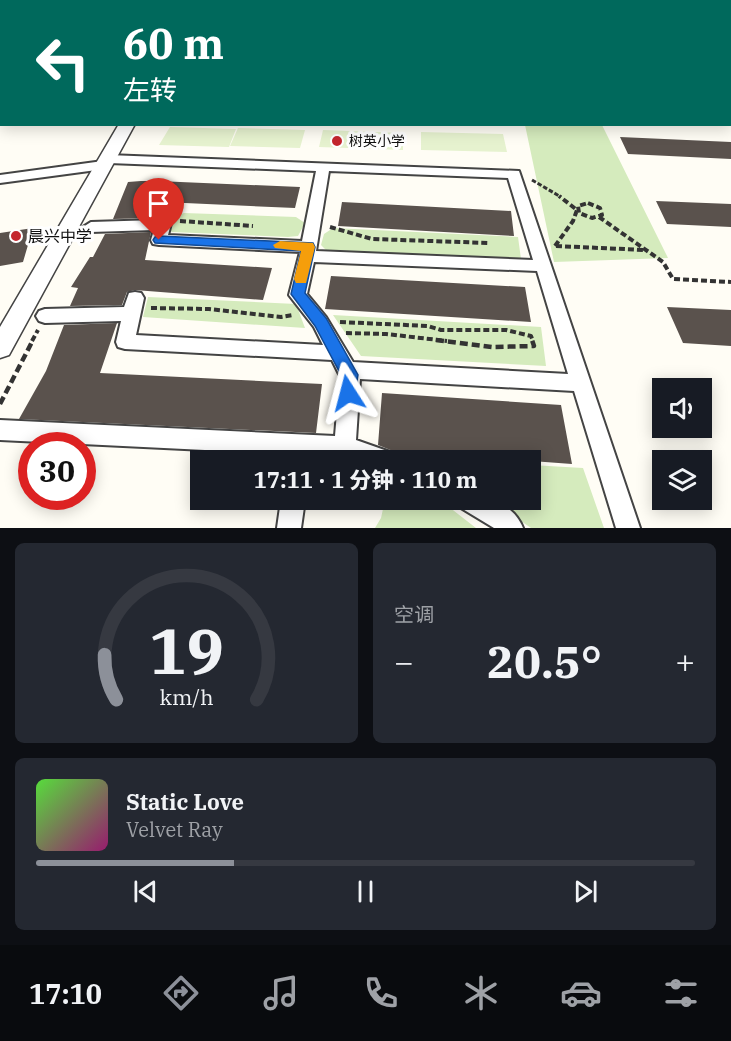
<!DOCTYPE html>
<html lang="zh">
<head>
<meta charset="utf-8">
<style>
	body { margin:0; font-family:"IBM Plex Serif","Noto Sans SC",serif; background:#242831; color:#f1f3f6; height:100vh; display:flex; flex-direction:column; font-size:22px; white-space:nowrap }
	* { box-sizing:border-box; margin:0 }
	p { font-size:20px; color:#9ea1a6 }
	.icon { flex:none; width:33px; height:33px; fill:none; stroke:currentColor; stroke-width:2; stroke-linecap:round; stroke-linejoin:round }
	.map { position:relative; height:528px; overflow:hidden }
	.drawer { display:flex; flex-direction:column; gap:15px; padding:15px; background:#0d0f14; flex:1 }
	.drawer>* { flex:none }
	.banner { position:absolute; left:0px; top:0px; width:732px; height:126px; box-shadow:0 3px 15px #0003; background:#00695c; color:#fff; overflow:hidden }
	.controls { position:absolute; left:652px; top:378px; display:grid; gap:12px }
	.controls a { display:grid; place-items:center; width:60px; height:60px; border-radius:0px; background:#171b24; box-shadow:0 3px 15px #0003; font-size:30px }
	.speed { position:absolute; left:18px; top:432px; display:flex; gap:12px; font-size:30px; font-weight:700; text-align:center }
	.speed>* { display:grid; place-content:center; width:78px; height:78px; border-radius:50%; background:#171b24; box-shadow:0 3px 15px #0003; line-height:1 }
	.speed .limit { border:9px solid #d22; background:#fff; color:#111 }
	.pin { position:absolute; display:grid; place-items:center; width:51px; height:51px; color:#fff; margin:-62px -26px; border-radius:50% 50% 50% 0; rotate:-45deg; box-shadow:0 0 6px #0007 }
	.pin .icon { rotate:45deg }
	.me { position:absolute; width:66px; margin:-33px; rotate:351deg; stroke-linejoin:round; filter:drop-shadow(0 0 4px #0008) }
	.turn { display:flex; align-items:center; gap:21px; height:126px; padding:0 24px; font-size:27px }
	.turn .icon { width:78px; height:78px; stroke-width:2.5 }
	.turn b { display:block; font-size:42px; line-height:51px }
	.big { font-size:45px; font-weight:800; line-height:1.1 }
	.drawer .tile { flex:1; display:flex; flex-direction:column; justify-content:center; gap:9px; min-width:0; padding:0 21px; border-radius:9px; background:#242831 }
	.drawer .dial { align-items:center; gap:0 }
	.dial svg { height:156px; overflow:visible; fill:none; stroke:#363941; stroke-width:7; stroke-linecap:round; text-anchor:middle }
	.dial text { fill:#f1f3f6; stroke:none }
	.song { display:flex; align-items:center; gap:18px }
	.cover { width:72px; height:72px; border-radius:9px; background:linear-gradient(135deg,hsl(110 70% 55%),hsl(320 70% 35%)) }
	.played { height:6px; border-radius:3px; background:linear-gradient(90deg,#8c9099 30%,#363941 30%) }
	.keys { display:flex; justify-content:space-around; direction:ltr }
	.heat { display:flex; justify-content:space-between; align-items:center; font-size:33px; direction:ltr }
	.drawer .tiles { flex:1; display:grid; gap:15px; grid-template-columns:1fr 1fr }
	.tile:last-child { grid-column:span 2 }
	.trip { position:absolute; left:190px; top:450px; width:351px; height:60px; border-radius:0px; background:#171b24; box-shadow:0 3px 15px #0003; font-weight:800; line-height:60px; text-align:center }
	.dock { display:flex; height:96px; justify-content:space-around; align-items:center; background:#090b0e; color:#9ea1a6 }
	.dock .icon { width:42px; height:42px }
	.dock .selected { color:#8c9099 }
	.dock b { font-size:27px; color:#f1f3f6 }
	.map>svg:first-child { display:block }
	.green { fill:#d5ebbd }
	.pitch { fill:#e6f2cf }
	.building { fill:#5a524d }
	.lines { fill:none; stroke-linecap:round; stroke-linejoin:round }
	.minor-casing { stroke:#444; stroke-width:4 }
	.tertiary-casing { stroke:#444; stroke-width:3 }
	.path-far2 { stroke:#333; stroke-width:3; stroke-dasharray:4.5 2; stroke-linecap:butt }
	.path-far1 { stroke:#333; stroke-width:4; stroke-dasharray:6 3; stroke-linecap:butt }
	.path { stroke:#333; stroke-width:4.5; stroke-dasharray:8 4; stroke-linecap:butt }
	.minor { fill:#fff; fill-rule:evenodd }
	.tertiary { fill:#fff; fill-rule:evenodd }
	.route { fill:#1a73e8; stroke:#114b97; stroke-width:1.5 }
	.slow { fill:#f59e0b }
	.poi-dot { fill:#c4262e; stroke:#fff; stroke-width:2 }
	.labels { text-anchor:middle; dominant-baseline:central; stroke-width:6; stroke-linejoin:round; paint-order:stroke }
	.far-poi-label { font-size:14px; fill:#111; stroke:#fff; text-anchor:start }
	.poi-label { font-size:16px; fill:#111; stroke:#fff; text-anchor:start }
</style>
</head>
<body>
<div class="map">
<svg width="731" height="528" viewBox="0 0 731 528">
	<rect width="100%" height="100%" fill="#fffdf5"/>
	<!-- green -->
	<path class="green" d="M525,125H602L668,258L554,262Z
		M184,213L296,217L305,223L298,236L288,237L172,232L166,227L172,217Z
		M333,228L518,237L521,259L326,250L321,245L324,234Z
		M148,297L296,304L305,328L143,317Z
		M333,315L541,327L546,366L361,356Z
		M531,465L583,468L604,528H531L491,500H531Z
		M385,500H440L476,528H375L381,518Z"/>
	<!-- pitch -->
	<path class="pitch" d="M170,127L236,129L229,147L159,145Z
		M238,128L305,130L300,148L230,146Z
		M323,130L403,133V150L319,147Z
		M421,132L503,134L507,152L421,150Z"/>
	<!-- building -->
	<path class="building" d="M620,137L731,142V159L628,154Z
		M141,181H157L300,187L295,208L163,202L156,218L113,219L128,182Z
		M656,201L731,204V227L667,224Z
		M342,202L511,211L514,236L338,226Z
		M33,228L23,262L0,266V233Z
		M151,232L145,260L272,268L263,300L135,290L127,292L122,305L70,306L78,288L71,287L90,257H93L105,234Z
		M331,276L525,287L531,322L325,309Z
		M667,307L731,310V346L683,343Z
		M117,323L100,373L322,384L316,433L19,419L46,371L64,325Z
		M382,393L561,405L572,464L393,451L378,445Z"/>
	<g class="lines">
		<!-- minor casing -->
		<g class="minor-casing">
			<path id="minor" d="M161,0H170L160,2Z
				M517,0H525L526,2H517Z
				M614,0H622L623,2H614Z
				M108,155L519,171L640,528H616L574,391L360,379L356,440L393,453L396,460C367,460 340,457 311,455L310,460H288L289,454L0,440V420L335,436L340,376L332,360L125,349L118,347L116,342L121,321L45,323L39,321L36,316L39,311L45,309L124,307L129,293L135,292L141,293L144,298L136,335L323,345L314,327L289,295L300,252L159,245L153,244L151,240L154,230L91,232L83,227L91,222L157,220L162,209L167,207L174,212L168,235L302,241L316,171L109,163V168L104,169L0,183V175L103,161V156ZM329,171L508,178L533,260L316,251ZM314,262L537,271L568,374L353,362L326,317L307,294Z
				M281,500H305L301,528H277Z
				M457,500C483,497 512,500 523,528H494L461,508Z"/>
		</g>
		<!-- tertiary casing -->
		<g class="tertiary-casing">
			<path id="tertiary" d="M193,0H203L192,2Z
				M730,28H731V36H730Z
				M2,48V57H0V49Z
				M119,124H135L9,355L0,358V327Z"/>
		</g>
		<!-- path-far2 -->
		<path class="path-far2" d="M532,180L561,197"/>
		<!-- path-far1 -->
		<path class="path-far1" d="M588,203L600,208L602,215L592,218L579,213L578,206Z
			M599,217L663,262L673,279L731,282
			M180,221L253,226
			M330,227L372,239L489,243
			M555,246L573,221L577,210L559,196
			M556,246L645,250
			M151,308L209,309L281,317L293,315
			M340,322L428,326L441,330H506L531,336L533,341
			M346,333L386,334L447,341
			M32,341L38,330"/>
		<!-- path -->
		<path class="path" d="M436,340L492,347L534,346L532,340
			M0,404L33,340"/>
		<!-- minor -->
		<use href="#minor" class="minor"/>
		<!-- tertiary -->
		<use href="#tertiary" class="tertiary"/>
	</g>
	<!-- route -->
	<path class="route" d="M159,236L313,243L315,247L305,293L326,318L358,375L354,398L348,400L342,398L340,393L341,375L315,326L291,294L301,251L155,243L153,240L155,237Z"/>
	<!-- slow -->
	<path class="slow" d="M280,241L313,243L315,247L306,283H296L294,279L301,251L275,248L273,245Z"/>
	<!-- markers -->
	<g class="poi-dot">
		<circle cx="337" cy="141" r="6"/>
		<circle cx="16" cy="236" r="6"/>
	</g>
	<g class="labels">
		<!-- far-poi labels -->
		<g class="far-poi-label">
			<text x="349" y="141">树英小学</text>
		</g>
		<!-- poi labels -->
		<g class="poi-label">
			<text x="28" y="236">晨兴中学</text>
		</g>
	</g>
</svg>
<div class="controls">
<a><svg class="icon" aria-label="sound" viewBox="0 0 24 24"><path d="M4 9h4l5-4v14l-5-4H4zM17 9q2 3 0 6"/></svg></a>
<a><svg class="icon" aria-label="layers" viewBox="0 0 24 24"><path d="M12 4l9 5-9 5-9-5zM3 14l9 5 9-5"/></svg></a>
</div>
<div class="speed"><div class="limit">30</div></div>
<div class="pin" style="left:159px;top:240px;background:#d93025"><svg class="icon" aria-label="arrive" viewBox="0 0 24 24"><path d="M6 21V4h12l-3 4 3 4H6"/></svg></div>
<svg class="me" style="left:348px;top:393px" viewBox="-20 -20 40 40"><path d="M0-17L14 15 0 8-14 15z" fill="#1a73e8" stroke="#fff" stroke-width="4"/></svg>
<div class="trip">17:11 · 1 分钟 · 110 m</div>
<div class="banner">
<div class="turn"><svg class="icon" aria-label="left" viewBox="0 0 24 24"><path d="M17 20v-9H6M10 6l-5 5 5 5"/></svg><div><b>60 m</b>左转</div></div>
</div>
</div>
<section class="drawer">
<div class="tiles">
<div class="tile dial"><svg viewBox="0 0 100 80">
<path d="M14 69A42 42 0 1 1 86 69"/>
<path d="M14 69A42 42 0 0 1 8 46" stroke="#8c9099"/>
<text x="50" y="56" font-size="32" font-weight="700">19</text>
<text x="50" y="72" font-size="11">km/h</text>
</svg></div>
<div class="tile"><p>空调</p>
<div class="heat"><a>−</a><b class="big">20.5°</b><a>+</a></div>
</div>
<div class="tile">
<div class="song"><i class="cover"></i><div><b>Static Love</b><p>Velvet Ray</p></div></div>
<div class="played"></div>
<div class="keys"><svg class="icon" aria-label="previous" viewBox="0 0 24 24"><path d="M18 5L8 12l10 7zM5 5v14"/></svg><svg class="icon" aria-label="pause" viewBox="0 0 24 24"><path d="M8 5v14M16 5v14"/></svg><svg class="icon" aria-label="next" viewBox="0 0 24 24"><path d="M6 5l10 7-10 7zM19 5v14"/></svg></div>
</div>
</div>
</section>
<nav class="dock">
<b>17:10</b>
<svg class="icon selected" aria-label="directions" viewBox="0 0 24 24"><path d="M12 3l9 9-9 9-9-9zM9 14v-3h6M13 9l2 2-2 2"/></svg>
<svg class="icon" aria-label="music" viewBox="0 0 24 24"><path d="M9 18V5l10-2v13"/><circle cx="6" cy="18" r="3"/><circle cx="16" cy="16" r="3"/></svg>
<svg class="icon" aria-label="phone" viewBox="0 0 24 24"><path d="M5 4h4l2 5-3 2q2 4 5 5l2-3 5 2v4C11 20 4 13 5 4z"/></svg>
<svg class="icon" aria-label="climate" viewBox="0 0 24 24"><path d="M12 3v18M4 7l16 10M4 17L20 7"/></svg>
<svg class="icon" aria-label="car" viewBox="0 0 24 24"><path d="M5 17H2v-5l4-1 3-4h7l3 4 3 1v5h-3M9 17h6M6 11h13"/><circle cx="7" cy="17" r="2"/><circle cx="17" cy="17" r="2"/></svg>
<svg class="icon" aria-label="filters" viewBox="0 0 24 24"><path d="M4 7h16M4 17h16"/><circle cx="9" cy="7" r="2"/><circle cx="15" cy="17" r="2"/></svg>
</nav>
</body>
</html>
